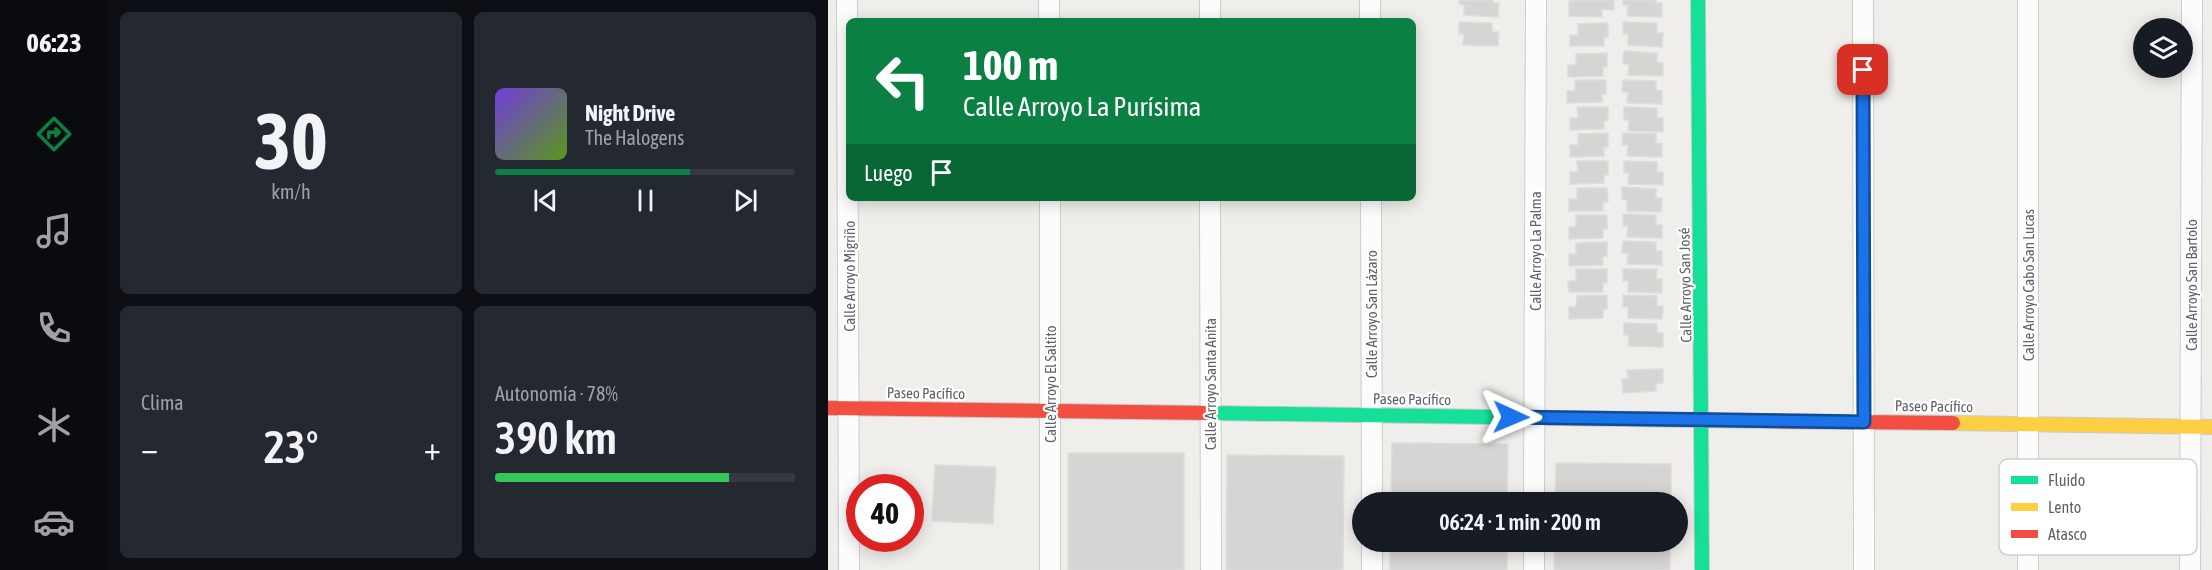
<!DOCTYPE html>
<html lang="es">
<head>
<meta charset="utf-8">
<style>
	body { margin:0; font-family:"Asap Condensed",sans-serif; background:#242831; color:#f1f3f6; height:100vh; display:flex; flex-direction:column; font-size:22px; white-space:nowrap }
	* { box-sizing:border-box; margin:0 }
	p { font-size:20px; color:#9ea1a6 }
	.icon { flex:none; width:33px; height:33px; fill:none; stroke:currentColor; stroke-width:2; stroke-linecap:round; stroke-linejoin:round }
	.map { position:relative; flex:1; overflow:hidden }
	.panel { display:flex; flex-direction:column; gap:12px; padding:12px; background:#0d0f14; width:720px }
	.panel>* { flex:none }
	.guide { position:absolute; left:18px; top:18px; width:570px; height:183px; border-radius:9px; box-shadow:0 3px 15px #0003; background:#0b8043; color:#fff; overflow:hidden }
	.tools { position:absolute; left:1305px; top:18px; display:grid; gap:12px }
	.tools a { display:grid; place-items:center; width:60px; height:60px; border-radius:50%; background:#171b24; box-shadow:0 3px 15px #0003; font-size:30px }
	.speed { position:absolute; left:18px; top:474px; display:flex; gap:12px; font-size:30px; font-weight:700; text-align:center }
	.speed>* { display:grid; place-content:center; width:78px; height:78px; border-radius:50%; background:#171b24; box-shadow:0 3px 15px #0003; line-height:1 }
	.speed .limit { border:9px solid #d22; background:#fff; color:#111 }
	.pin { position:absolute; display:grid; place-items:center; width:51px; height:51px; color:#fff; margin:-26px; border-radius:12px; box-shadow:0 3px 9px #0006 }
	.me { position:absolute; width:66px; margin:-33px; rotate:91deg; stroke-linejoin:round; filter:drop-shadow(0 0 4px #0008) }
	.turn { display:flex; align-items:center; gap:21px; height:126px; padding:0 18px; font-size:27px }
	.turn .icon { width:78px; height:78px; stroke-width:2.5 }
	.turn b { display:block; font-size:42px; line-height:51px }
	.then { display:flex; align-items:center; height:57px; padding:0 18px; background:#0003; gap:12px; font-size:22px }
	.big { font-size:45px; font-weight:600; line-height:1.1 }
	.panel .tile { flex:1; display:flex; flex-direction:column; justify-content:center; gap:9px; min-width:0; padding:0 21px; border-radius:9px; background:#242831 }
	.panel .dial { align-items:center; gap:0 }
	.dial b { font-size:78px; line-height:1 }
	.song { display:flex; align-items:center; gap:18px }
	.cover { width:72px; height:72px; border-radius:9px; background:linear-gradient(135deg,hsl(260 70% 55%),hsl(90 70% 35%)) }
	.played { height:6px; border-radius:3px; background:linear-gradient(90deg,#0b8043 65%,#363941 65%) }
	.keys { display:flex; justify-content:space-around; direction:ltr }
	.heat { display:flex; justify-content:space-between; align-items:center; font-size:33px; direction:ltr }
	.charge { height:9px; border-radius:4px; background:linear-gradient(90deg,#34c759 78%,#363941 0) }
	.panel .tiles { flex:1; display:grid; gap:12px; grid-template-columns:repeat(2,1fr) }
	.trip { position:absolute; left:524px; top:492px; width:336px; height:60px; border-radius:30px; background:#171b24; box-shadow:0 3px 15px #0003; font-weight:600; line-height:60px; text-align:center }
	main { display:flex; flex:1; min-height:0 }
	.tab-bar { display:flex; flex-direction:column; width:108px; justify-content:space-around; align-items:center; background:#090b0e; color:#9ea1a6 }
	.tab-bar .icon { width:42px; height:42px }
	.tab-bar .selected { color:#0b8043 }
	.tab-bar b { font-size:27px; color:#f1f3f6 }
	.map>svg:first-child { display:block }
	.building { fill:#d6d5d3; stroke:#deddd9; stroke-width:1.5 }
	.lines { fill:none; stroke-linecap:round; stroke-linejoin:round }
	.street-casing { stroke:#cbcccc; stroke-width:22 }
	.fast-casing { stroke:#cacacb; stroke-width:16 }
	.slow-casing { stroke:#cacacb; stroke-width:16 }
	.jam-casing { stroke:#cacacb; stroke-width:16 }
	.street { stroke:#fdfcfc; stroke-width:20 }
	.fast { stroke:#16e098; stroke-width:14 }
	.slow { stroke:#ffcf43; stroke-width:14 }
	.jam { stroke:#f24e42; stroke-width:14 }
	.route-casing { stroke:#114b97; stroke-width:15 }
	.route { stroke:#1a73e8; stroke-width:10 }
	.labels { text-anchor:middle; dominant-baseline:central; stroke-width:4.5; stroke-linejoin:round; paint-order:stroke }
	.street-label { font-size:15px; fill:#5f6368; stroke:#fff }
	.key { fill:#fff; stroke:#cfd0d2; stroke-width:1.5 }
	.key-label { font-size:16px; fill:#5f6368 }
</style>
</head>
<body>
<main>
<nav class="tab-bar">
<b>06:23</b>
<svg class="icon selected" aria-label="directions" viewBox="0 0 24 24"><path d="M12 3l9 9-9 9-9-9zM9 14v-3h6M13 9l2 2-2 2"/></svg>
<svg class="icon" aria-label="music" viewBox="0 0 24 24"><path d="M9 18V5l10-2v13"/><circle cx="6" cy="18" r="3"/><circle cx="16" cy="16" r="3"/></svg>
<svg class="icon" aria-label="phone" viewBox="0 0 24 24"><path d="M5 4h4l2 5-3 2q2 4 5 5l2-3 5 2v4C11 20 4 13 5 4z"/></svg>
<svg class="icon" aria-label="climate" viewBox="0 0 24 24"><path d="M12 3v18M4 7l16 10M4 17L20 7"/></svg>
<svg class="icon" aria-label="car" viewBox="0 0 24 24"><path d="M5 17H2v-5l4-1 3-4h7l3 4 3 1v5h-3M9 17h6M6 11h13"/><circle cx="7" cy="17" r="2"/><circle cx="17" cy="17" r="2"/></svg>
</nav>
<section class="panel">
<div class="tiles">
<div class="tile dial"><b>30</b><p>km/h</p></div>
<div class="tile">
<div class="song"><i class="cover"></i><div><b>Night Drive</b><p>The Halogens</p></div></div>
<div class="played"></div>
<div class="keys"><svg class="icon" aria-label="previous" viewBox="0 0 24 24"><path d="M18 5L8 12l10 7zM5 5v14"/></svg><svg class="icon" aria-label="pause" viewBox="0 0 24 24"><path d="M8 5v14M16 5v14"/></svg><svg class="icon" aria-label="next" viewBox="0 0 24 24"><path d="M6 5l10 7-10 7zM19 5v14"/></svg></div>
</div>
<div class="tile"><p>Clima</p>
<div class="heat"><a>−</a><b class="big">23°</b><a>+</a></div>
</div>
<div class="tile"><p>Autonomía · 78%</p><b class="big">390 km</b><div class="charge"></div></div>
</div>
</section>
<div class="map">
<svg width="1384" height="570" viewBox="0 0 1384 570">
	<rect width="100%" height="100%" fill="#efeeea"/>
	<!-- building -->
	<path class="building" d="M631,0H665V3H671L670,17L636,15V5L631,4Z
		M747,0H786V10L774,9V17L741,16V1Z
		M795,0H828V3H834V17L799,16L800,5H795Z
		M631,22L664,23V32H671L670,46L635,45L636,34H631Z
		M795,22L829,23V33H835L834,47L800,45V34H795Z
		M780,23V37H776V46H742V35H750V24Z
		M796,51L829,53V62L835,63V76L800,75L801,64H795Z
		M779,53V67H775V76L740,77V65H748V54Z
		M747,80H778V94H774V102L739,103V91H747Z
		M795,80L828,81V90L834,91V104L799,103L800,92H794Z
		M749,107H780V121H776V129L742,130V118H750Z
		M796,107L829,108V118H835V132L800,131L801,120H796Z
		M780,133V147H776V156L742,157V145H750V134Z
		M795,133L828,134V143L834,144V157L799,156L800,145H794Z
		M749,161H780V175H776V183L742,184V172H750Z
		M796,161L829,162V172H835V185L800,184L801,173H796Z
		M794,187L828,189V198H834L833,212L799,211V200L794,199Z
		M749,188H779L780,202H775V211H741V199H749Z
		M795,214L828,215V225H834V238L799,237L800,226H795Z
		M748,215H779V229H775V238L741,239V227H748Z
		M795,241L828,242V251H834V265L799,264L800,253H794Z
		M779,242V256H775V265L741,266V254H748V243Z
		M748,269H779V283H775V292H741L740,281H748Z
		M795,269H829L828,279H834V293L800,292V281H795Z
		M779,295V309L775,310V318L741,319V307H748L749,296Z
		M795,295L829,296V306H835L834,319L800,318V307H795Z
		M796,323L829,324V333H835V347L800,346L801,335H796Z
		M835,369V383L828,384V391L795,393L794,379H800L799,370Z
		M564,443L680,444L679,502H563Z
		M240,453H356V570H240Z
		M399,455L516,456L515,570H398Z
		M728,463L843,464V502H727Z
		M107,465L168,467L165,524L104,521Z
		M562,542H679V570H562Z
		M727,542H842V570H726Z"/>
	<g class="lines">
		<!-- street casing -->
		<g class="street-casing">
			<path id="street" d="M19,0L21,570
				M221,0V21
				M382,0V21
				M542,0V21
				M1035,0L1036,570
				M222,198V570
				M382,198L383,570
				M543,198L544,502
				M706,502L708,0
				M544,542V570
				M706,570V542
				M1200,570V0
				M1362,570L1364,0"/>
		</g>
		<!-- fast casing -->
		<g class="fast-casing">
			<path id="fast" d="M870,0L874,570
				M382,413L933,421"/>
		</g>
		<!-- slow casing -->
		<g class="slow-casing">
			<path id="slow" d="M1125,423L1384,427"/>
		</g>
		<!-- jam casing -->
		<g class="jam-casing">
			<path id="jam" d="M0,408L382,413
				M933,421L1125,423"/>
		</g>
		<!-- street -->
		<use href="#street" class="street"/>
		<!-- fast -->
		<use href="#fast" class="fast"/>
		<!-- slow -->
		<use href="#slow" class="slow"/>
		<!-- jam -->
		<use href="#jam" class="jam"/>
	</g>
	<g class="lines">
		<!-- route casing -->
		<g class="route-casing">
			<path id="route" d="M683,417L1036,422L1035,70"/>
		</g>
		<!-- route -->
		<use href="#route" class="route"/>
	</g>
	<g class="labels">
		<!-- street labels -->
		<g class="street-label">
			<text transform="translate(707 251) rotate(-90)">Calle Arroyo La Palma</text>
			<text transform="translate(21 276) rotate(-90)">Calle Arroyo Migriño</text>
			<text transform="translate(857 285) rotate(-91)">Calle Arroyo San José</text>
			<text transform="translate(1200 285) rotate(-90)">Calle Arroyo Cabo San Lucas</text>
			<text transform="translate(1363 285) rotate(-90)">Calle Arroyo San Bartolo</text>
			<text transform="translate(543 314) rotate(-90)">Calle Arroyo San Lázaro</text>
			<text transform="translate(222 384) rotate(-90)">Calle Arroyo El Saltito</text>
			<text transform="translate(382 384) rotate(-90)">Calle Arroyo Santa Anita</text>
			<text transform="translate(98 393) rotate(1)">Paseo Pacífico</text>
			<text transform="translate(584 399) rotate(1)">Paseo Pacífico</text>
			<text transform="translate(1106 406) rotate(1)">Paseo Pacífico</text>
		</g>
	</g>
	<!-- legend -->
	<rect x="1171" y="459" width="198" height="96" rx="9" class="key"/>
	<rect x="1183" y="476" width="27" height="8" fill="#16e098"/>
	<rect x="1183" y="503" width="27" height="8" fill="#ffcf43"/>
	<rect x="1183" y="530" width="27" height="8" fill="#f24e42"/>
	<g class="key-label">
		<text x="1220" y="486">Fluido</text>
		<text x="1220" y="513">Lento</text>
		<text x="1220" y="540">Atasco</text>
	</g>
</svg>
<div class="tools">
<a><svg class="icon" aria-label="layers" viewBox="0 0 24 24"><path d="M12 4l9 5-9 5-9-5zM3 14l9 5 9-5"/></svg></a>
</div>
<div class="speed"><div class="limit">40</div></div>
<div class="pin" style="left:1035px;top:70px;background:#d93025"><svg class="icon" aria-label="arrive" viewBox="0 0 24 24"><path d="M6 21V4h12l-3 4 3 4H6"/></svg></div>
<svg class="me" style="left:683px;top:417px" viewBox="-20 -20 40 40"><path d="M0-17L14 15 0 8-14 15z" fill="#1a73e8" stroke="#fff" stroke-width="4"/></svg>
<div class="trip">06:24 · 1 min · 200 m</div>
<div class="guide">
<div class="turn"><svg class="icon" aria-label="left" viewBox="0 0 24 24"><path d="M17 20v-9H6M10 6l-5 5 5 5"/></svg><div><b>100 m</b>Calle Arroyo La Purísima</div></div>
<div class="then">Luego<svg class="icon" aria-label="arrive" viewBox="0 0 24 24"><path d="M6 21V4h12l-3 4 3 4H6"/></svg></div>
</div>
</div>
</main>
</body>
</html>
